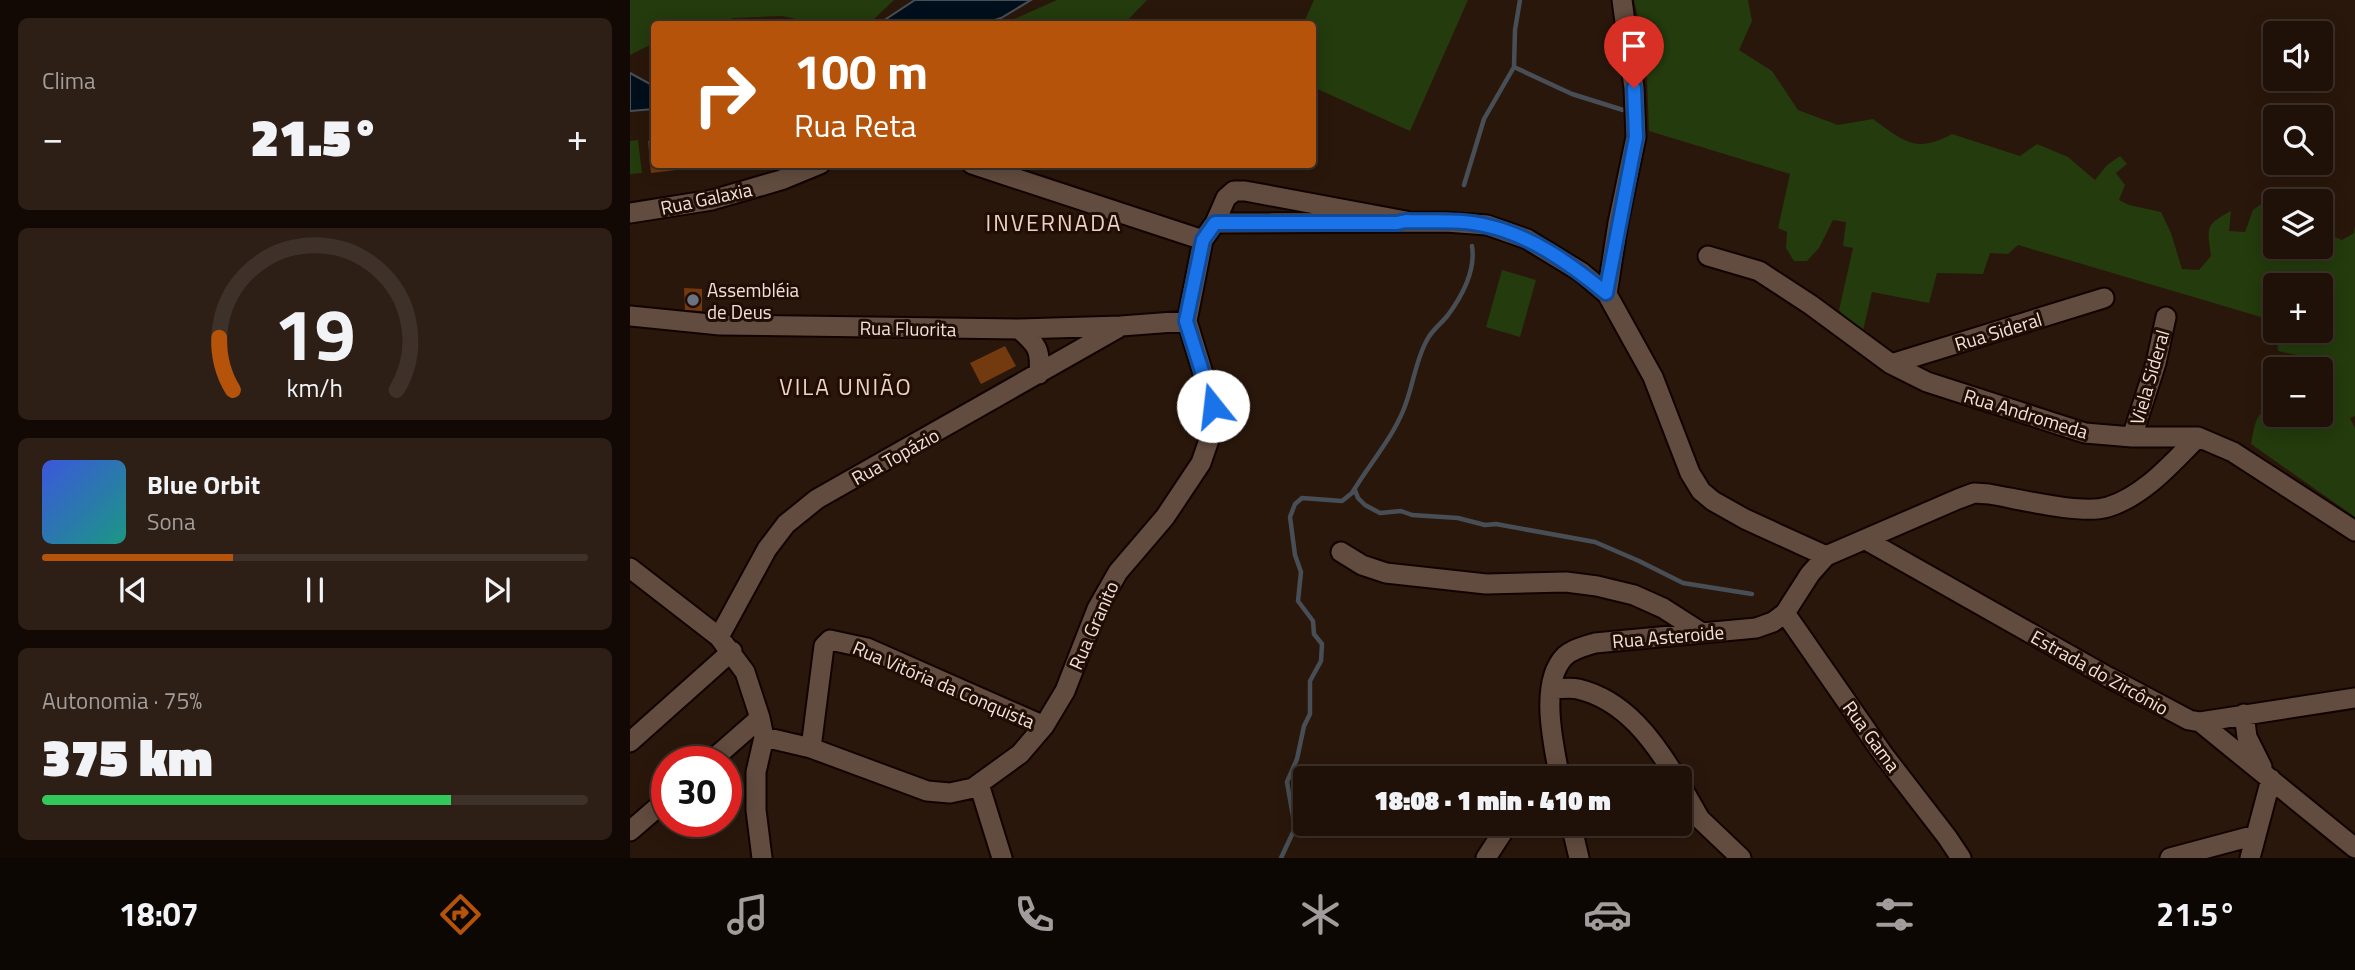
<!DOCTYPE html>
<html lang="pt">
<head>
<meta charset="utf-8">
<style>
	body { margin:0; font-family:"Titillium Web",sans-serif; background:#2d1f16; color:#f1f3f6; height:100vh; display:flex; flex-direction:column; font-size:26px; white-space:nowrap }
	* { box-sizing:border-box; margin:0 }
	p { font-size:23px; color:#a29d9c }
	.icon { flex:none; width:38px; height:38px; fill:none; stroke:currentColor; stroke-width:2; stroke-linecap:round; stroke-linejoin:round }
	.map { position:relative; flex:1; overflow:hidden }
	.drawer { display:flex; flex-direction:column; gap:18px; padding:18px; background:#120904; width:630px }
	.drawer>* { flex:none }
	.banner { position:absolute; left:21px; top:21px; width:665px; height:147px; border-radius:7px; box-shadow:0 4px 18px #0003,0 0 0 2px #3d3129; background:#b45309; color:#fff; overflow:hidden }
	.tools { position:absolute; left:1633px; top:21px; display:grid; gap:14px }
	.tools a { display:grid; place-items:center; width:70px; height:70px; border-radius:7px; background:#201108; box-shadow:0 4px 18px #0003,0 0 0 2px #3d3129; font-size:35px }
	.speed { position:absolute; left:21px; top:746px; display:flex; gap:14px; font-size:35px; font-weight:700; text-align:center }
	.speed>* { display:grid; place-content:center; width:91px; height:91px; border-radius:50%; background:#201108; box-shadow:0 4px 18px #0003,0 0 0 2px #3d3129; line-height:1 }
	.speed .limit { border:10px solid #d22; background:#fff; color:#111 }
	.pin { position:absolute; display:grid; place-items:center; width:60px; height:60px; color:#fff; margin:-72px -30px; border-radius:50% 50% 50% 0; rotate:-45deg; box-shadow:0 0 7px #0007 }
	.pin .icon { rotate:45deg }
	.me { position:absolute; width:77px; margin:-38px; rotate:344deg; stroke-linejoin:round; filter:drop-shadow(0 0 5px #0008) }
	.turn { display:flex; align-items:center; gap:24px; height:147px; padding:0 28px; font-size:32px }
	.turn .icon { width:91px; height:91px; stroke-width:2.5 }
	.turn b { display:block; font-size:49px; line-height:60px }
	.big { font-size:52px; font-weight:800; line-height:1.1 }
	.drawer .tile { flex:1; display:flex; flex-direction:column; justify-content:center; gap:10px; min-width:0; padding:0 24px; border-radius:10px; background:#2d1f16 }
	.drawer .dial { align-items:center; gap:0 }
	.dial svg { height:182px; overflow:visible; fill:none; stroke:#3d3129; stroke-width:7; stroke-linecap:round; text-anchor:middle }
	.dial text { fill:#f1f3f6; stroke:none }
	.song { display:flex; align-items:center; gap:21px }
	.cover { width:84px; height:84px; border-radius:10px; background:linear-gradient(135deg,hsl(230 70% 55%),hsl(170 70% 35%)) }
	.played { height:7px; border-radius:4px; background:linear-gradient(90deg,#b45309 35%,#3d3129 35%) }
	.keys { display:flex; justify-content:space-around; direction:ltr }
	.heat { display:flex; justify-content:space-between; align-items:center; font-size:38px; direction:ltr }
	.charge { height:10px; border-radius:5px; background:linear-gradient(90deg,#34c759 75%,#3d3129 0) }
	.trip { position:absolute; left:663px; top:766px; width:399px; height:70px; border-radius:7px; background:#201108; box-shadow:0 4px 18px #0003,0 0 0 2px #3d3129; font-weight:800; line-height:70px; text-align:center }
	.dock { display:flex; height:112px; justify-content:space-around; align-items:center; background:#0d0703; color:#a29d9c }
	.dock .icon { width:49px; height:49px }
	.dock .active { color:#b45309 }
	.dock b { font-size:32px; color:#f1f3f6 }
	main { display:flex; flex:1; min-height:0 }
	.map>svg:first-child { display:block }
	.green { fill:#233b0d }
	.water { fill:#000f1c; stroke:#484e55; stroke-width:2 }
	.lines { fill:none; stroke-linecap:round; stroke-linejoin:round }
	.stream { stroke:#484e55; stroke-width:4.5 }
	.building { fill:#73390f }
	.minor-casing { stroke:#110300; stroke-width:23 }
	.minor { stroke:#624c3f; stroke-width:19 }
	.route-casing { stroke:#114b97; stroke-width:18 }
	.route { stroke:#1a73e8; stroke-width:12 }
	.worship-dot { fill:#6b7280; stroke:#200e04; stroke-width:2.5 }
	.labels { text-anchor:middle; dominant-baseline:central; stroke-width:6; stroke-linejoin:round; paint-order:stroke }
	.street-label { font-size:19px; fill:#f0e2da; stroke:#200e04 }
	.poi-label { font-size:19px; fill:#f0e2da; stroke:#200e04; text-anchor:start }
	.quarter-label { font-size:23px; letter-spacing:2px; fill:#edd2c3; stroke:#200e04 }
</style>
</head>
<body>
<main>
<section class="drawer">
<div class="tile"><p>Clima</p>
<div class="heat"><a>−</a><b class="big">21.5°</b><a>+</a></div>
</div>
<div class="tile dial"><svg viewBox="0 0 100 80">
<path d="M14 69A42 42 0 1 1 86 69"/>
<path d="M14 69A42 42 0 0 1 8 46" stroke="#b45309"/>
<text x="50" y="56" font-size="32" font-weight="700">19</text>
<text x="50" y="72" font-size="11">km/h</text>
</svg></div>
<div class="tile">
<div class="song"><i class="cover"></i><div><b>Blue Orbit</b><p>Sona</p></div></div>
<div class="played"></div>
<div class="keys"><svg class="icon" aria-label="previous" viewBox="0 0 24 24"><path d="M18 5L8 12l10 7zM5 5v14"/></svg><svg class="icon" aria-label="pause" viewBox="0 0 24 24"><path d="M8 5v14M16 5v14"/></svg><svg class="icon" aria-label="next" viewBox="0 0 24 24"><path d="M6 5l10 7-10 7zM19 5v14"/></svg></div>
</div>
<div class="tile"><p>Autonomia · 75%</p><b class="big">375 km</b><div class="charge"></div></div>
</section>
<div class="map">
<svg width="1725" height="858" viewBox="0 0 1725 858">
	<rect width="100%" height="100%" fill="#2a170b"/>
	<!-- green -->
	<path class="green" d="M0,0H264L244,19L251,24H190L152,16L104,18L83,24H24V43L0,55Z
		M427,0H517L494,24H373Z
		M684,0H838L780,131L683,87L682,24H673Z
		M1004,0H1118L1122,21L1109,50L1142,71L1168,110L1208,125L1243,119C1274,141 1285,154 1322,134L1390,156L1407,144L1438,157L1465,180L1477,165L1490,156L1497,164L1486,173L1495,185L1489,200L1499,205L1531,212L1541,233L1552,269L1569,270L1581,256C1577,227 1575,225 1601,211L1599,231L1615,232L1623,210L1651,190L1673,201H1645V247H1690L1691,205L1698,206L1700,235L1712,240L1724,233L1725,225V416L1720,418L1725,428V517L1621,444C1625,424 1625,413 1644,403L1635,392L1645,384V415H1690V369H1670L1675,357L1648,351L1646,331H1690V285H1645V326L1641,320L1388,245L1378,254L1360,253L1353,274L1307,273L1299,303L1242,292L1232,335L1209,310L1223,248L1213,246L1216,222L1203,220L1189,248L1177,261H1164L1156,248L1157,232L1148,228L1160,174L1019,131L1016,52Z
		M8,140L12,173L0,174V141Z
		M872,270L906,280L890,337L856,327Z"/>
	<!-- water -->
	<path class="water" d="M285,0H401L371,18L352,24H255L250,23Z
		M0,73L20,84H24V109L0,111Z"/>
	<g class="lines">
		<!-- stream -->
		<path class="stream" d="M884,67L942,94L993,110
			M834,185L854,119L884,67L885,30L890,0
			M725,490L728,498L735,505L750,513L771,511L782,515L828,518L855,525L866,524L965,542L1009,561L1053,583L1122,594
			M651,858L665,828L657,782L667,759L674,726L680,714V681L691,661L692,644L684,634L683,621L668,601L671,572L665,555L660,517L665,504L672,498L712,501L722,493C738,466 761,440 773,411C783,388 785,361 797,340C802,330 811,324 818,315C832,296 846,271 842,246"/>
	</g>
	<!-- building -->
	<path class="building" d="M24,140V164H71L72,167L21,173L18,141Z
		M54,288L72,289V311L55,310Z
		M375,346L386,366L351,384L340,363Z"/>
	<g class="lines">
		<!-- minor casing -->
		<g class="minor-casing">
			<path id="minor" d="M342,164L573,240
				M0,213L82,200L151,180L190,164
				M585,223L816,222L857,225L897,239L951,272L977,294L1023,377L1060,473L1071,491L1083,501L1115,519L1196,556
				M1078,256L1129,271L1181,305L1261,364L1297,382L1455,433L1502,437H1568L1603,452L1725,531
				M977,294L988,223L1006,137L1004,88L992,0
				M0,316L90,325L389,329L491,326L557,321
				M389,329C407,345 411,349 409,374
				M1261,364L1474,298
				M1502,437L1526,363L1536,317
				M1236,540L1478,677L1559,720L1570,722L1725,698
				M711,552L732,565L756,573L856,584L936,582L967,586L1004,595L1033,608L1072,633
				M0,568L89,637L115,672L130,718L134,737L126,772V810L132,858
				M1155,613L1253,754L1317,837L1331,858
				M89,637L137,549L156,524L187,499L488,328
				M921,689C930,689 940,687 948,689C995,700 1024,741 1047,779
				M1614,714L1617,737L1632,767
				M1570,722L1725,848
				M134,737L181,748L297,791L320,793L343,788L390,754L414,726L435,691L467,609L488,572L535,517L571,463L581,434L583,406L557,321L573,240L585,223L596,198L604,191H615L776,221
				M0,742L102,651
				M181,748L194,646L200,640L237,648L414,726
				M81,761L130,718
				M924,779L929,774C923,742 909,682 935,656C943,649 955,646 965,643L1126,628L1143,622L1155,613L1180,574L1196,556L1328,499L1344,493L1359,494C1389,499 1450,515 1478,507C1514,496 1542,463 1568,437
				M349,784L372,858
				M1050,784L1070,819L1111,858
				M941,824L949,858
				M0,831L37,799
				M856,858L878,824
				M1540,858L1626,835
				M1620,858L1641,779"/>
		</g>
		<!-- minor -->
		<use href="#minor" class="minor"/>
	</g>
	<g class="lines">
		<!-- route casing -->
		<g class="route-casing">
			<path id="route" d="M583,406L556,321L573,240L585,223H767L776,221C802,222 833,219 858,226C902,236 942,265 976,293L1006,137L1004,88"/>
		</g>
		<!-- route -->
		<use href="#route" class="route"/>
	</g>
	<!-- markers -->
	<circle class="worship-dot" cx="63" cy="300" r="7"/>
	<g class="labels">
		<!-- street labels -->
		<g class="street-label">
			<text transform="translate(76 198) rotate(-12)">Rua Galaxia</text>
			<text transform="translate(278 328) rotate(1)">Rua Fluorita</text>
			<text transform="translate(1368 331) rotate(-17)">Rua Sideral</text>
			<text transform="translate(1519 377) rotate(-74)">Viela Sideral</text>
			<text transform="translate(1396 413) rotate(17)">Rua Andromeda</text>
			<text transform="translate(265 456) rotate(-29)">Rua Topázio</text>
			<text transform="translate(463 625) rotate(-66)">Rua Granito</text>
			<text transform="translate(1038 636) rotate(-5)">Rua Asteroide</text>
			<text transform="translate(1470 672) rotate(29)">Estrada do Zircônio</text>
			<text transform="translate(314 684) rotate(23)">Rua Vitória da Conquista</text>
			<text transform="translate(1242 736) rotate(54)">Rua Gama</text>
		</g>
		<!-- poi labels -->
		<g class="poi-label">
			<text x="77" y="289">Assembléia<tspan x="77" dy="22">de Deus</tspan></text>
		</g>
		<!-- quarter labels -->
		<g class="quarter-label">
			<text x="424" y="222">INVERNADA</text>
			<text x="216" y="386">VILA UNIÃO</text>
		</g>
	</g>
</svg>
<div class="tools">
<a><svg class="icon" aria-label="sound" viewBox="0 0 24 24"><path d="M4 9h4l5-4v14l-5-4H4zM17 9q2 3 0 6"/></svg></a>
<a><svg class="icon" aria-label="search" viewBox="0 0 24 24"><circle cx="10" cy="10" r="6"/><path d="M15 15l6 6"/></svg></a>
<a><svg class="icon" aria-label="layers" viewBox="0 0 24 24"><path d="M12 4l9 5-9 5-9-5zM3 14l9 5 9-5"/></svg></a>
<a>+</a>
<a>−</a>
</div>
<div class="speed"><div class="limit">30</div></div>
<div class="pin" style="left:1004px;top:88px;background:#d93025"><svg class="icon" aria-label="arrive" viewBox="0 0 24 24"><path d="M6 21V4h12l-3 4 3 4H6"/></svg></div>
<svg class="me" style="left:583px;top:406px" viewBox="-20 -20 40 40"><circle r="19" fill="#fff"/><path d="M0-13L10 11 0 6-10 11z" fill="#1a73e8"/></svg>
<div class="trip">18:08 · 1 min · 410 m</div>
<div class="banner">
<div class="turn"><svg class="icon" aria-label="right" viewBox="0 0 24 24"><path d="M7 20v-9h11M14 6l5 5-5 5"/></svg><div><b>100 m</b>Rua Reta</div></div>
</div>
</div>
</main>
<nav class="dock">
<b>18:07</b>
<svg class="icon active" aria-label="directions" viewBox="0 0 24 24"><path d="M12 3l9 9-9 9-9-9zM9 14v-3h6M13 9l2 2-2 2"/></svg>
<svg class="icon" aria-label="music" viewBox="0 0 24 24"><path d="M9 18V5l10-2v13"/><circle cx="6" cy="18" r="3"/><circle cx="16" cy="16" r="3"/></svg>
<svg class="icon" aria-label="phone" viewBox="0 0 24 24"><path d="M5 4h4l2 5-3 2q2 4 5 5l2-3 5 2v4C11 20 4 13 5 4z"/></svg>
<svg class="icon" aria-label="climate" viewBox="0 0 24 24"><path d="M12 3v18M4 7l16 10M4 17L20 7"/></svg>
<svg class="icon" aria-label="car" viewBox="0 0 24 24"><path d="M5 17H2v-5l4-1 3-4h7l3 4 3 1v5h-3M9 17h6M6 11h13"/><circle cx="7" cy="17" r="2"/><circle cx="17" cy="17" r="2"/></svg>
<svg class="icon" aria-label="filters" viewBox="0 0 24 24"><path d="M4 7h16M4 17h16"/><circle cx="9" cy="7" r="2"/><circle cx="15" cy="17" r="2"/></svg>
<b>21.5°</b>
</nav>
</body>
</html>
